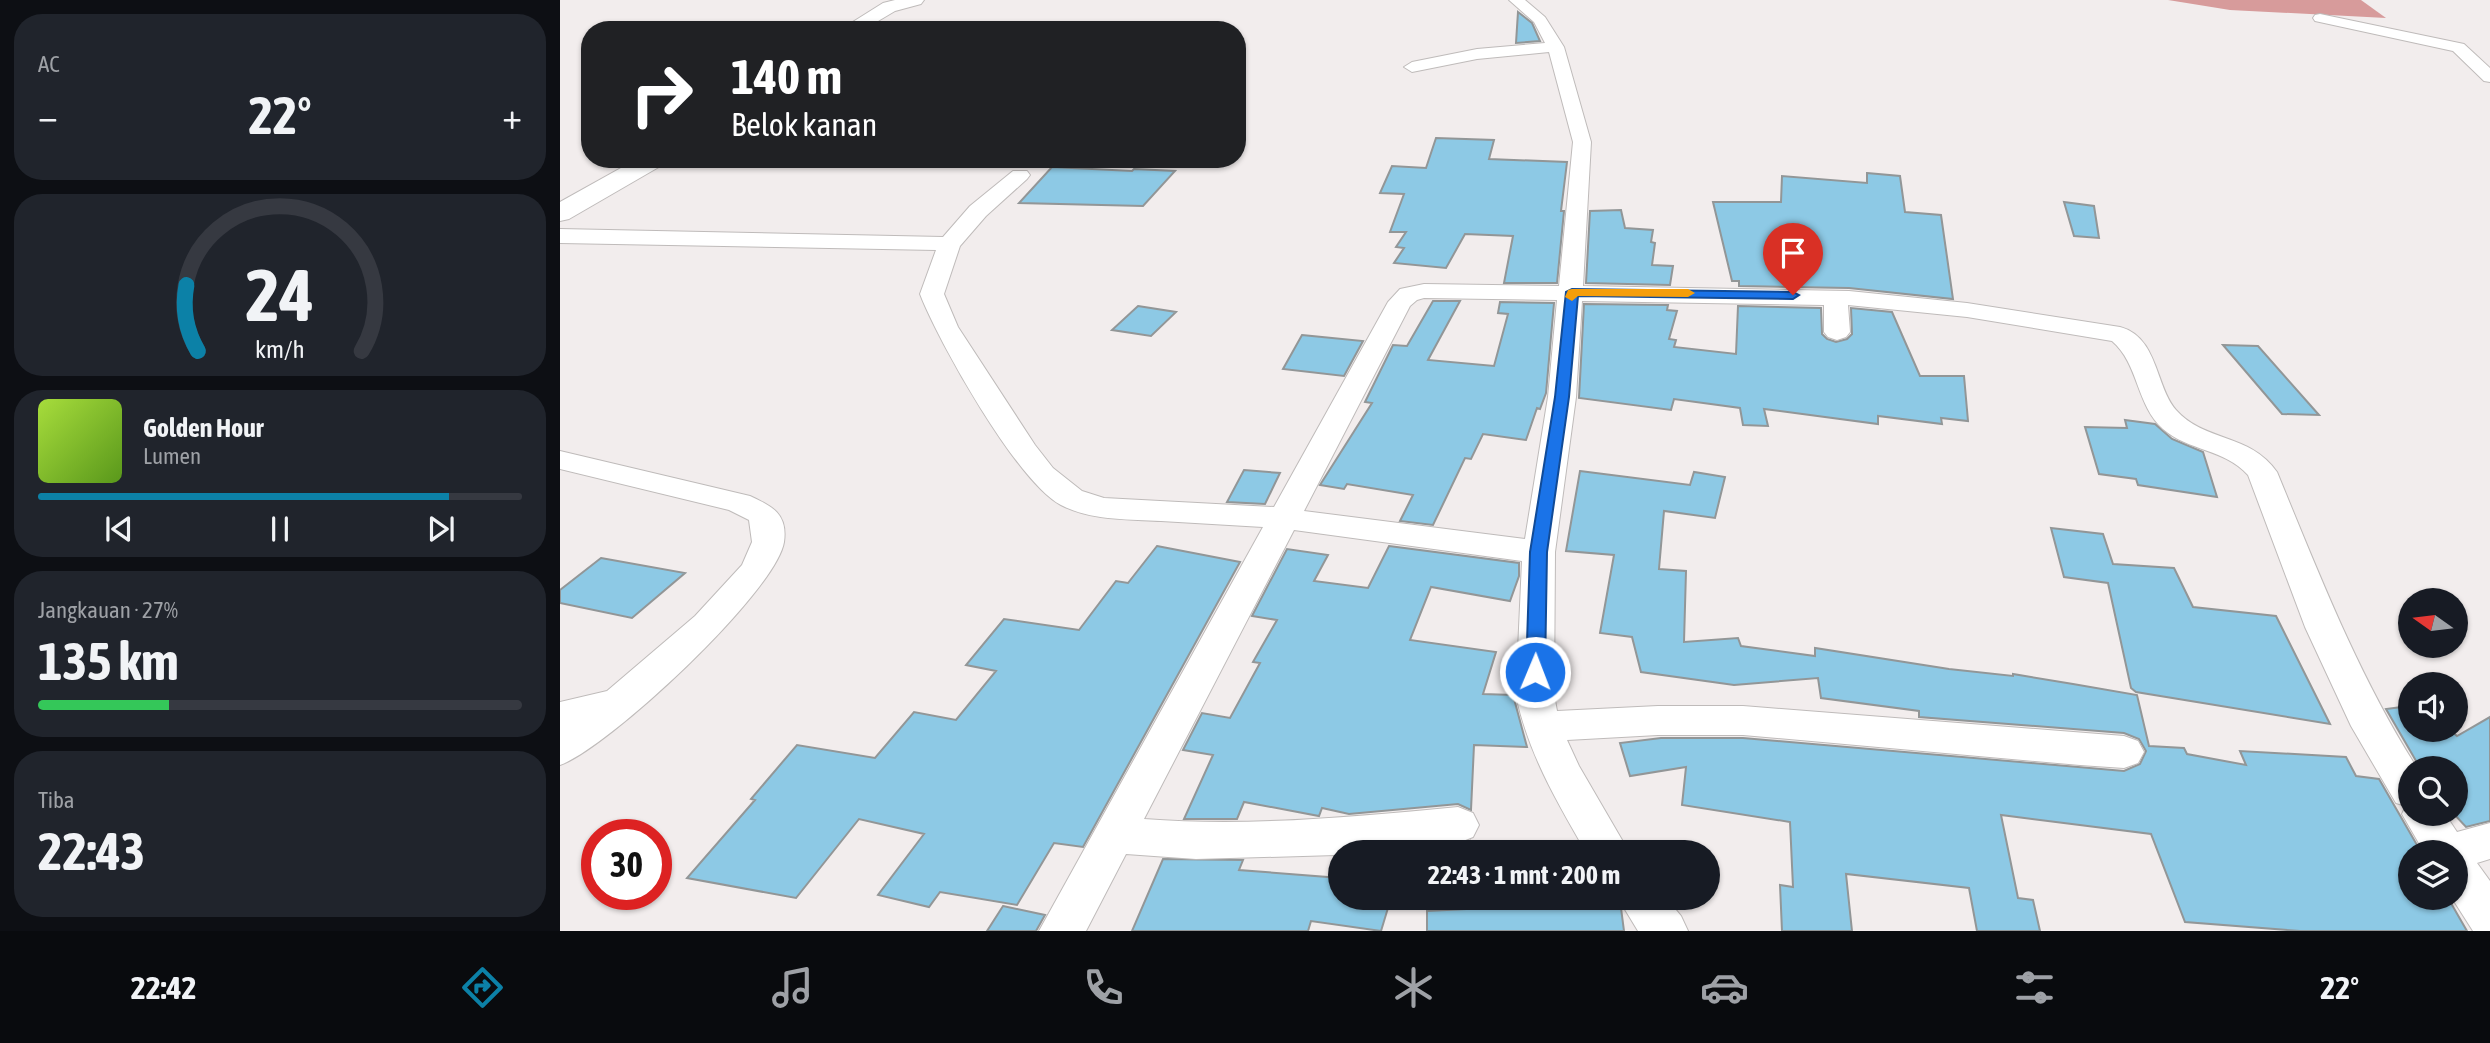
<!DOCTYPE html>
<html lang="id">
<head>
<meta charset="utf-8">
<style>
	body { margin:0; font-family:"Asap Condensed",sans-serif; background:#20242c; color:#f1f3f6; height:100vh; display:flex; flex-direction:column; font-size:26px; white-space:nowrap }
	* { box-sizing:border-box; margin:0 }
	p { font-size:23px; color:#9ea1a6 }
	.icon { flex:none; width:38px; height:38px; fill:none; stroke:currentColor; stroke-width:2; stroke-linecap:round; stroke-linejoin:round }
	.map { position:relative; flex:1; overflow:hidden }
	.side { display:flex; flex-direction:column; gap:14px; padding:14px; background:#0d0f14; width:560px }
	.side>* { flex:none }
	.hud { position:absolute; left:21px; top:21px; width:665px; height:147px; border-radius:28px; box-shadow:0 2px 5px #0004; background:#202124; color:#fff; overflow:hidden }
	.needle { width:46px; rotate:284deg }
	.controls { position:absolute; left:1838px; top:588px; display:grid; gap:14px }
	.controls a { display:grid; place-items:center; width:70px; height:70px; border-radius:50%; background:#171b24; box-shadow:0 2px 5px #0004; font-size:35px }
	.speed { position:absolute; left:21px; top:819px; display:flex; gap:14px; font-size:35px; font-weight:700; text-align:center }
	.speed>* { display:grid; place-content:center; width:91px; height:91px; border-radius:50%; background:#171b24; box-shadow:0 2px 5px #0004; line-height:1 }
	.speed .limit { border:10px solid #d22; background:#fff; color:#111 }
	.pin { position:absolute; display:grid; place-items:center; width:60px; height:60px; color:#fff; margin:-72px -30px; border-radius:50% 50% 50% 0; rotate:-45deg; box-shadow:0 0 7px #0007 }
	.pin .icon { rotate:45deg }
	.me { position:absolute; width:77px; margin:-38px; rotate:1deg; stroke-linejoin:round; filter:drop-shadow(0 0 5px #0008) }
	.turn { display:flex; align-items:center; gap:24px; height:147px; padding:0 35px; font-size:32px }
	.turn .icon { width:91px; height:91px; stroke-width:2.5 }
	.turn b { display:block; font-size:49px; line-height:60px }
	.big { font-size:52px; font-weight:700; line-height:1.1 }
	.side .widget { flex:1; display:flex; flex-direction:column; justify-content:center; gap:10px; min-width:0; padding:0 24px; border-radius:28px; background:#20242c }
	.side .dial { align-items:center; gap:0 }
	.dial svg { height:182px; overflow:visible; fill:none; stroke:#363941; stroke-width:7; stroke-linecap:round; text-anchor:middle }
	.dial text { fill:#f1f3f6; stroke:none }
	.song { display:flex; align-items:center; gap:21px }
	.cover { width:84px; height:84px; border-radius:10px; background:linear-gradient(135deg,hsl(80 70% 55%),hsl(90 70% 35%)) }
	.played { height:7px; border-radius:4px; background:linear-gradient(90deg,#0c81a7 85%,#363941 85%) }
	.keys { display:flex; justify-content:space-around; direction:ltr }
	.heat { display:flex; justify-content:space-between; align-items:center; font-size:38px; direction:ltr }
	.charge { height:10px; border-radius:5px; background:linear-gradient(90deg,#34c759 27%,#363941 0) }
	.trip { position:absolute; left:768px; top:840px; width:392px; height:70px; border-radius:35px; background:#171b24; box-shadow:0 2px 5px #0004; font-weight:700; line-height:70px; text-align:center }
	.dock { display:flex; height:112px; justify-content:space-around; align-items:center; background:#090b0e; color:#9ea1a6 }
	.dock .icon { width:49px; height:49px }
	.dock .active { color:#0c81a7 }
	.dock b { font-size:32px; color:#f1f3f6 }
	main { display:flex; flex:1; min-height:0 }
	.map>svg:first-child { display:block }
	.water { fill:#d79b9b }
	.building { fill:#8dc9e5; stroke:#929697; stroke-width:2 }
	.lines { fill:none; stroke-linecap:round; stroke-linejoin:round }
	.minor-casing { stroke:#bfbbba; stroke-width:2 }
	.major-casing { stroke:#bfbbba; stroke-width:2 }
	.minor { fill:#fff; fill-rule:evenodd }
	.major { fill:#fff; fill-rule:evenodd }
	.route { fill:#1a73e8; stroke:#114b97; stroke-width:2 }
	.slow { fill:#f59e0b }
</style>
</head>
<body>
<main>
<section class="side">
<div class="widget"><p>AC</p>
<div class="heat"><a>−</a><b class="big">22°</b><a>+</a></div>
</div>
<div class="widget dial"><svg viewBox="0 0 100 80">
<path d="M14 69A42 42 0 1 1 86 69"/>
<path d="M14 69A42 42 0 0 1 9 40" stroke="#0c81a7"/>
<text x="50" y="56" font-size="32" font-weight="700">24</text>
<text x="50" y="72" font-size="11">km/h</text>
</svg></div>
<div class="widget">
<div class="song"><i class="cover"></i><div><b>Golden Hour</b><p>Lumen</p></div></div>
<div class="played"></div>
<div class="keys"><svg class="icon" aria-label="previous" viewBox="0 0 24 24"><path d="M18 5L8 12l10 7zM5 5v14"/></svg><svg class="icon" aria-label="pause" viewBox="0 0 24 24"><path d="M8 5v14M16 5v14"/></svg><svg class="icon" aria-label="next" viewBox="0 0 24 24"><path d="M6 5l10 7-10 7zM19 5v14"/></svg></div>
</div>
<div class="widget"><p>Jangkauan · 27%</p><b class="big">135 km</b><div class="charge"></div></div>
<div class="widget"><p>Tiba</p><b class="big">22:43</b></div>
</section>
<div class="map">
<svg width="1930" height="931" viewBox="0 0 1930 931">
	<rect width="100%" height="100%" fill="#f2eded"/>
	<!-- water -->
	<path class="water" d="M1608,0H1801L1826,18L1670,10Z"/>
	<!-- building -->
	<path class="building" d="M958,12L972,23L980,41L956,43Z
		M876,138L934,140L929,159L1007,162L1001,211H1004L997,283H944L953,236L905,234L886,268L834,263L844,248L836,247L846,232H830L844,194L820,193L832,166L866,168Z
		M492,167L572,171L574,169L615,171L583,206L459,203Z
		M1307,173L1340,176L1345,212L1381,215L1393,299L1289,288L1179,286V281H1172L1153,202H1221L1222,176L1307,183Z
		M1504,202L1534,206L1539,238L1514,236Z
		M1061,210L1065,228L1093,230L1091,242L1095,243L1092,265L1113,266L1110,285L1026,283L1030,211Z
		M873,301H900L868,360L934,366L948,314L938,313L940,302L994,303L986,393L980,409L977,408L966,440L923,434L911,459L905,458L873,525L840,521L853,495L787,484L784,489L760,485L812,403L805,402L833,345L847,346Z
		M1024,304L1108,305L1107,310L1117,311L1109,339L1116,340L1114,347L1176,354L1178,306L1261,308L1262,334L1267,339L1276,342L1287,339L1292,334L1291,308L1332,312L1360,376H1404L1408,421L1381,418L1382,424L1318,416V424L1204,409L1208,426L1183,425L1180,408L1114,399L1111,410L1019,398Z
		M578,306L616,312L591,336L552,330Z
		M742,335L762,337L803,341L784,376L723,369Z
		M1663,345L1698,346L1759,415L1722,414Z
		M1565,420L1595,424L1612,439L1643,452L1657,497L1578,485L1576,479L1539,474L1525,427L1567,428Z
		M684,470L720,473L705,504L667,502Z
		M1020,471L1130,485L1134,472L1165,477L1155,518L1104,511L1099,569L1126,571L1124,642L1178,638L1181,646L1255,656V648L1389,669L1453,676V674L1513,684L1577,695L1589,746L1624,748L1627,754L1686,765L1680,751L1786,757L1796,776L1819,779L1861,852H1850V898H1888L1907,931H1740L1625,922L1591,834L1441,815L1458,898L1473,900L1480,931H1417L1409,888L1286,874L1292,931H1222L1220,885L1233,887L1230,822L1122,805L1126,767L1070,776L1060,743L1101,738H1183L1564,771L1580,764L1586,751L1579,739L1564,733L1359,717V711L1261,698L1258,678L1174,685L1081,672L1072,637L1040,633L1054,555L1006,551Z
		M1491,528L1543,534L1553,564L1614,568L1633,607L1716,616L1770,724L1576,692L1571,688L1548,583L1504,577Z
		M597,546L680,562L523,847L494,843L457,905L380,892L369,907L318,895L364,834L299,819L236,898L127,878L195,800L191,799L237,745L315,758L354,712L396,720L436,671L406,665L444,619L519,630L556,581L568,583Z
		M829,546L959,563V576L950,601L871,587L850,640L936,652L923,694L953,695L967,747L914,745L911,810L898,804L789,814L762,808L759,816L684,802L677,819H624L653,755L623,750L642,713L670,718L700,663L693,662L717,620L692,616L727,549L768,555L754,581L808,588Z
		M41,558L125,573L72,618L0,603V590Z
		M1850,706V730H1890L1897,736L1930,717V821L1906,827L1894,814L1895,768L1859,766L1826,709Z
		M910,841V852H811L898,846Z
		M603,859L683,860L679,870L780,878V898H831L821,931L751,921L748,931H572Z
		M1038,898H1055L1061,908L1064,931H867V911L945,907L944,900Z
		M443,906L485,915L476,931H427Z"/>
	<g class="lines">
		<!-- minor casing -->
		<g class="minor-casing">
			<path id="minor" d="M949,0H965L985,17L1004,47L1031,142L1023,286L1289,291L1407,303L1560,327C1598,337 1595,385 1616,410C1644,442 1690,433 1717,472C1759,574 1798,675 1857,768H1850V814H1885L1897,832L1930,823V859L1917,863L1930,881V931H1913L1892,898H1895V852H1864L1842,814L1846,806L1836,803L1791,726L1745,627L1688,475C1665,449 1628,451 1603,429C1576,405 1579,364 1552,341L1407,317L1288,305L1290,332L1286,337L1277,340L1268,337L1264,332V305L1022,301L1016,397L995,552L994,695L997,711L1098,706H1183L1564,736L1578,741L1584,752L1578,763L1564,768L1520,765L1183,735H1098L1007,740L1019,766L1069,852H1026C997,802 968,753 956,695L962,561L734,530L584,819C689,827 793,817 898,807L913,813L919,825L913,837L898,843L780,852L776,855L636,859L566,854L526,931H479L703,527C669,525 635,523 601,521C568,519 532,521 501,505C458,483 378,341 360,294L376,250L0,243V229L383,237L410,206L453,171H467L470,175L467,179L426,216L400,246L384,294L398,327L475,445L493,468L522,491L544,498L714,507L828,302L840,289L864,284L999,286L1013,142L989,52L917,59L852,72L844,67L852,62L917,49L985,43L974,22ZM864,298L997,300L988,397L965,539L744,511L850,306L857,300Z
				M1760,14L1904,44L1930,68V82L1924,81L1893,51L1755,21L1753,18L1755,15Z
				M0,451L190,496C212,506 228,514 224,542C216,592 47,749 0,765V702L47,691L135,616L182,565L192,542L189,520L169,510L0,469Z
				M1058,898H1106L1121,916L1128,931H1078Z"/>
		</g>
		<!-- major casing -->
		<g class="major-casing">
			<path id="major" d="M335,0H364L361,4L335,11L303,30H280L323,3Z
				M77,159H107L104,164L9,219L0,221V202Z"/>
		</g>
		<!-- minor -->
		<use href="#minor" class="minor"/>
		<!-- major -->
		<use href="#major" class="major"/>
	</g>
	<!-- route -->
	<path class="route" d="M1012,289L1233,292L1239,295L1233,299L1018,296L1009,397L987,552L985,672L982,677L975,679L969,677L966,672L970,552L995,397L1006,292Z"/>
	<!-- slow -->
	<path class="slow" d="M1012,289H1128L1135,293L1128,297L1018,296L1012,301L1005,297L1008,290Z"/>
</svg>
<div class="controls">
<a><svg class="needle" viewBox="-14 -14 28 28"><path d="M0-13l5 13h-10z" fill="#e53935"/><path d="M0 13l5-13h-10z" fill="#9ea1a6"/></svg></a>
<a><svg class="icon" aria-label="sound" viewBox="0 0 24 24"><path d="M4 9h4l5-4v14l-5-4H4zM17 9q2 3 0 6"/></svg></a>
<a><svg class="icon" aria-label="search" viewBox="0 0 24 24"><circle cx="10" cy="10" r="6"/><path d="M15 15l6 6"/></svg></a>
<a><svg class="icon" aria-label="layers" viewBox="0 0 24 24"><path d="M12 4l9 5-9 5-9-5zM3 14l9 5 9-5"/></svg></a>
</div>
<div class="speed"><div class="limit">30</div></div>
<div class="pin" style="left:1233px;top:295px;background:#d93025"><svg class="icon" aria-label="arrive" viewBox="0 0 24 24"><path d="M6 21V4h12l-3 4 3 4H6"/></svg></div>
<svg class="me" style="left:975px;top:672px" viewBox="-20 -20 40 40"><circle r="17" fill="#1a73e8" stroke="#fff" stroke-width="3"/><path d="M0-11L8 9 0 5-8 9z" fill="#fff"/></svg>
<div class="trip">22:43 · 1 mnt · 200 m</div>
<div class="hud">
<div class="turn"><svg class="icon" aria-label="right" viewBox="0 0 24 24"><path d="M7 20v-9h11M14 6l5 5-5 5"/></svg><div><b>140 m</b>Belok kanan</div></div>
</div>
</div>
</main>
<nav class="dock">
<b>22:42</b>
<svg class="icon active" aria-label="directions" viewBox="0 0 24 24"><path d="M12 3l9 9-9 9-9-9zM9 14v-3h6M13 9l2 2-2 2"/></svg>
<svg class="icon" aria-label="music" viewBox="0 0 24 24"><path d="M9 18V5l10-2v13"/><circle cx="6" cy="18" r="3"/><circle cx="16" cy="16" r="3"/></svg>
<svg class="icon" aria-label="phone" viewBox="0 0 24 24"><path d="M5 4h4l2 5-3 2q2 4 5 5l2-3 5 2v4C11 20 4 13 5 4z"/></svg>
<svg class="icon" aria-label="climate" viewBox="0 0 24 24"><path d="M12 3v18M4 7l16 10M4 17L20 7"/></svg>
<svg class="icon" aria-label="car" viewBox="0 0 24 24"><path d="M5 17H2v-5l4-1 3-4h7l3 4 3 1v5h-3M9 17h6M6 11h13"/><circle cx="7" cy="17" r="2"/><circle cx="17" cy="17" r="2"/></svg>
<svg class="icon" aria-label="filters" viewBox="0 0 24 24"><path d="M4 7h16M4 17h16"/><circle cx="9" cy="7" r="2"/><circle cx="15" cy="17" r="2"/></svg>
<b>22°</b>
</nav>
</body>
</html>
